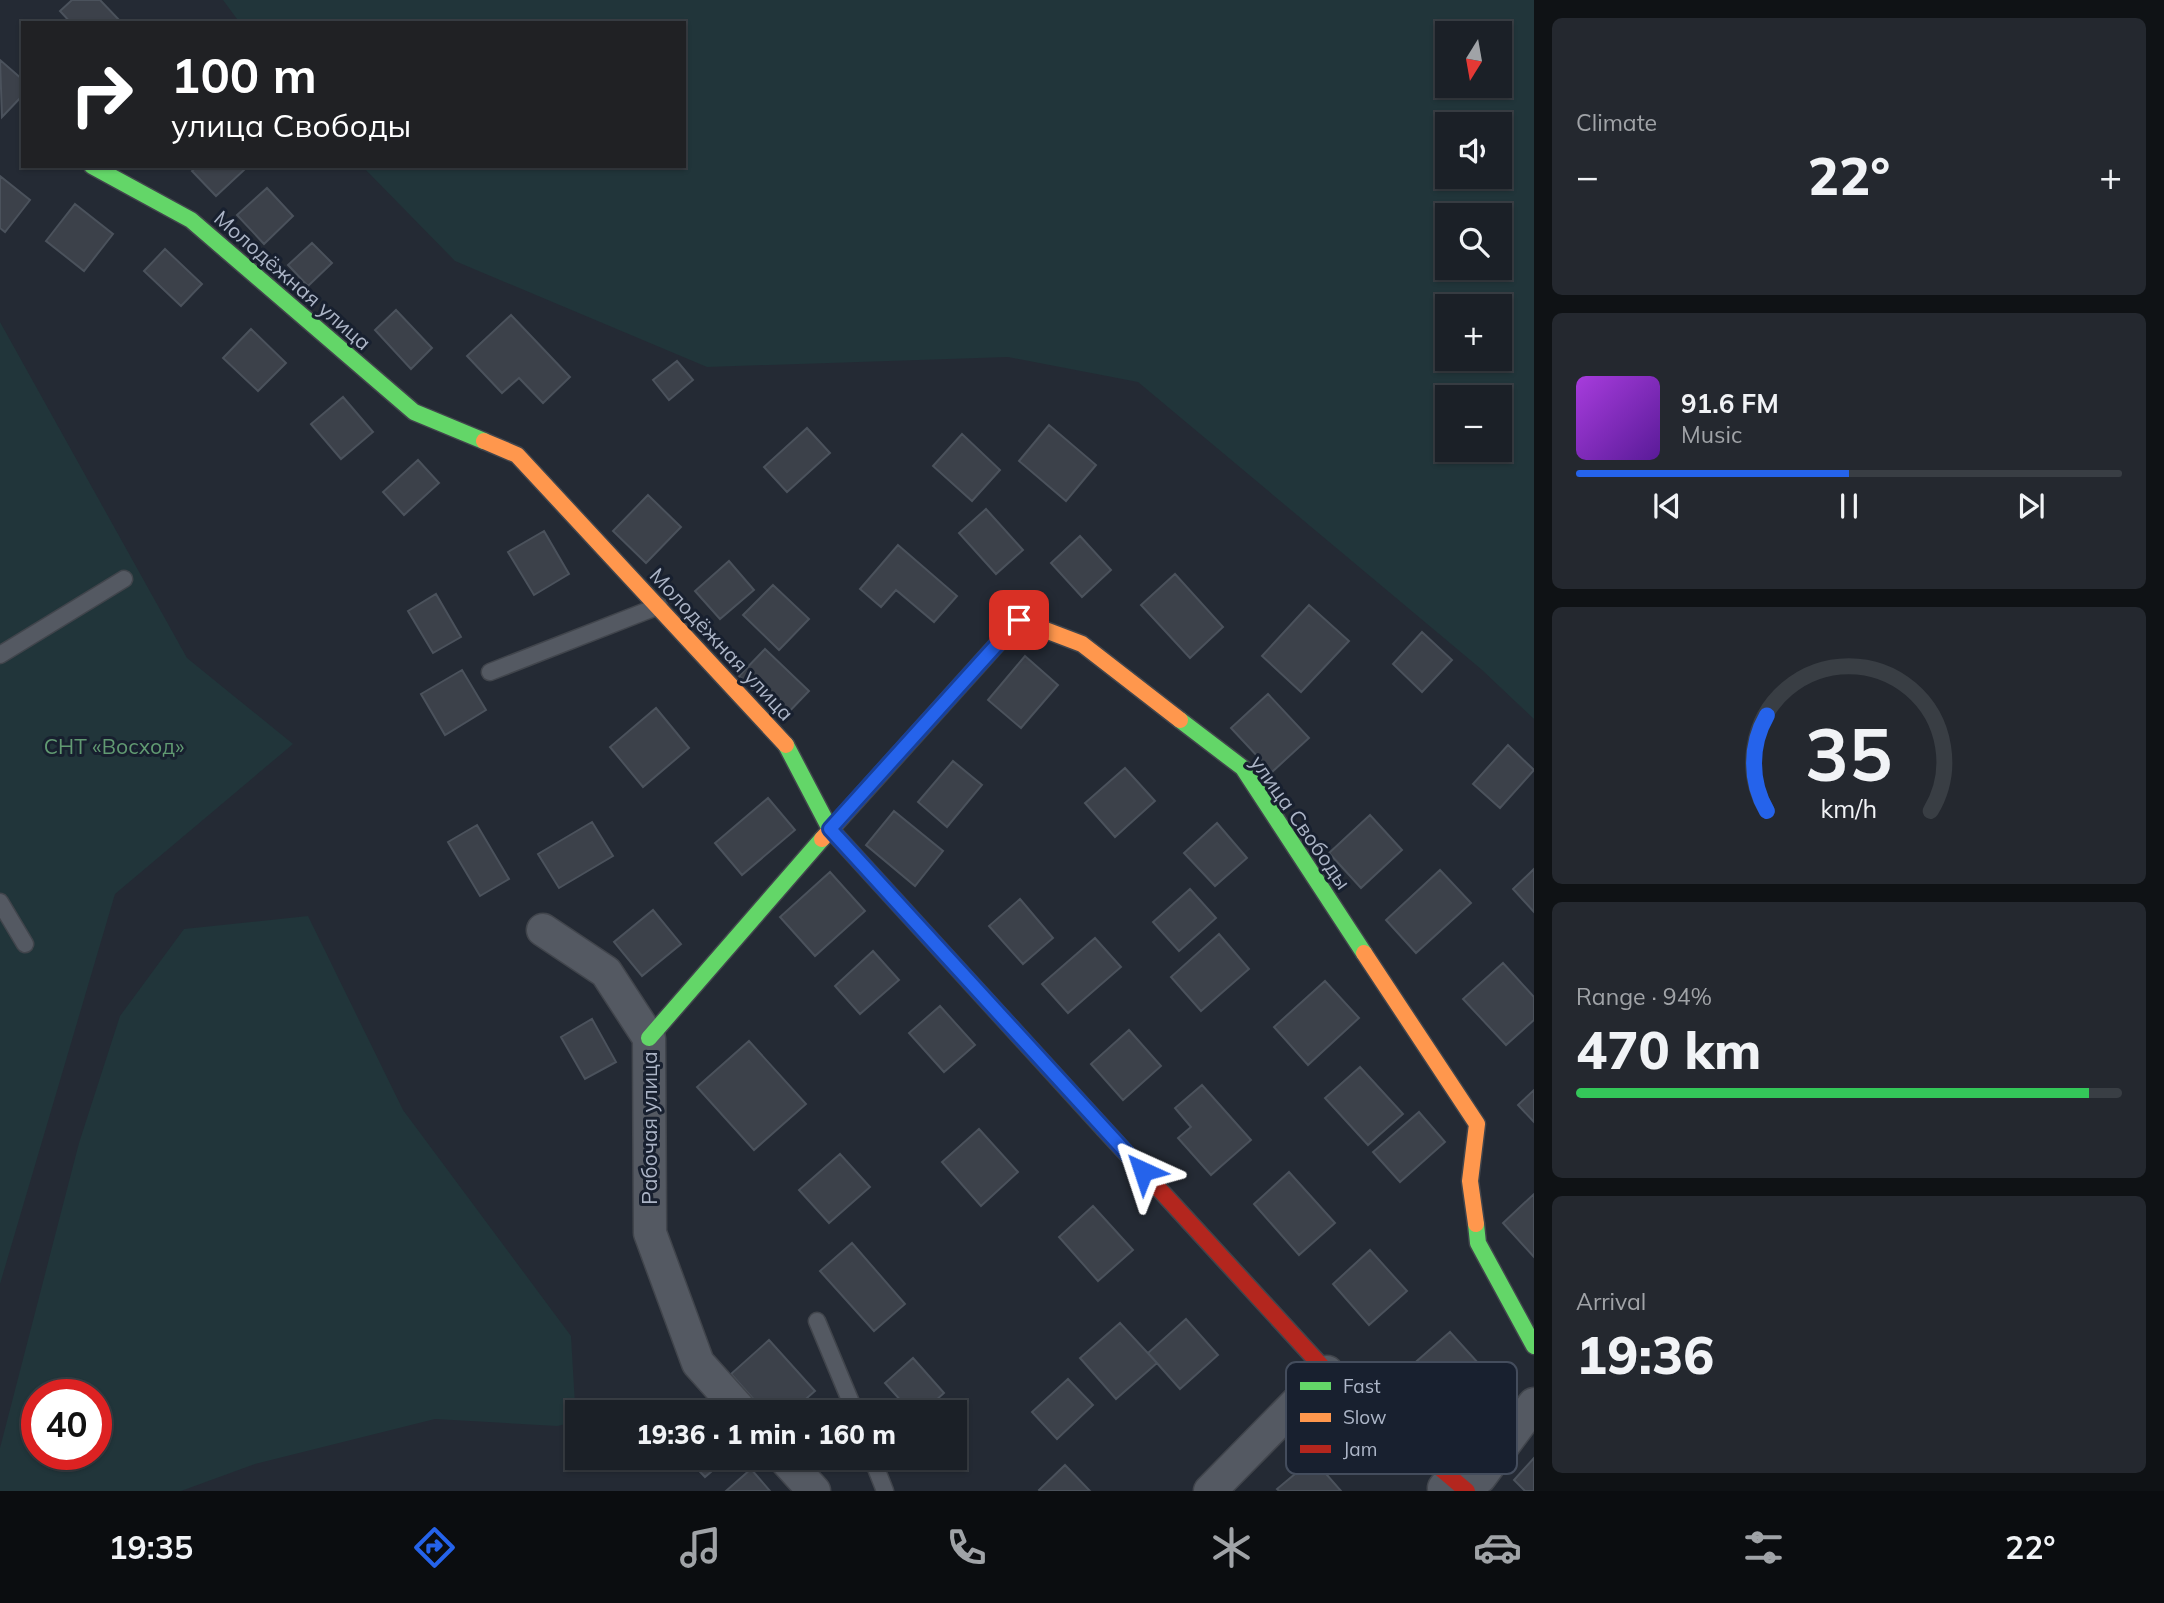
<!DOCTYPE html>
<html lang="en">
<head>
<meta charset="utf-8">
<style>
	body { margin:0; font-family:Mulish,sans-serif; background:#24282f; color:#f1f3f6; height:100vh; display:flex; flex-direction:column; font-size:26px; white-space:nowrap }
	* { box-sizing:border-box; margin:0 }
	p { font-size:23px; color:#a0a3a7 }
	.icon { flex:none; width:38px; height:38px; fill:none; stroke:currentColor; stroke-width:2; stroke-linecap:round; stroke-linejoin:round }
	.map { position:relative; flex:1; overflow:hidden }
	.sheet { display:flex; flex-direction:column; gap:18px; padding:18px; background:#0f1215; width:630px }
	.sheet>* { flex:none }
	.banner { position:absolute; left:21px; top:21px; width:665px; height:147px; border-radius:0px; box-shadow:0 2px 5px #0004,0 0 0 2px #393e44; background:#202124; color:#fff; overflow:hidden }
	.needle { width:46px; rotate:191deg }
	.buttons { position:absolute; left:1435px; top:21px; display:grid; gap:14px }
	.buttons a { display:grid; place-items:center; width:77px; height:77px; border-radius:0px; background:#1b2027; box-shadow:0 2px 5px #0004,0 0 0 2px #393e44; font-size:35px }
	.speed { position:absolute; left:21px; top:1379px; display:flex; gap:14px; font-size:35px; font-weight:700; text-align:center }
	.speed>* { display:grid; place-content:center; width:91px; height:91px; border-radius:50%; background:#1b2027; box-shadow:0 2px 5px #0004,0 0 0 2px #393e44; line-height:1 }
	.speed .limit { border:10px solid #d22; background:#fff; color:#111 }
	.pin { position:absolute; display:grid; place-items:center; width:60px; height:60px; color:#fff; margin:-30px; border-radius:14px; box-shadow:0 4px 10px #0006 }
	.me { position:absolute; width:77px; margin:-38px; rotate:318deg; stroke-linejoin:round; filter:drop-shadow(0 0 5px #0008) }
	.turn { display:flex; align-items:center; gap:24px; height:147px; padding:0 35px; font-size:32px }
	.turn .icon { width:91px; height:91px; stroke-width:2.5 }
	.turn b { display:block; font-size:49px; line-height:60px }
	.big { font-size:52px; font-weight:800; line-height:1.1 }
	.sheet .card { flex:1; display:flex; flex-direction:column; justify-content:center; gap:10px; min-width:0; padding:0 24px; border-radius:10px; background:#24282f }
	.sheet .dial { align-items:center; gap:0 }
	.dial svg { height:182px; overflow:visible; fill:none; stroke:#393e44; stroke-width:7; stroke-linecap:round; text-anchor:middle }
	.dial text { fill:#f1f3f6; stroke:none }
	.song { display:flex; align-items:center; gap:21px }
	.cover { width:84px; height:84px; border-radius:10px; background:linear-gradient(135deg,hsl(280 70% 55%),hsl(270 70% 35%)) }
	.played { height:7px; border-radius:4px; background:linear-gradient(90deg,#2563eb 50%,#393e44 50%) }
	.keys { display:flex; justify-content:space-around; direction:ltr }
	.heat { display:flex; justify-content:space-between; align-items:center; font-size:38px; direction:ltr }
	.charge { height:10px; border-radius:5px; background:linear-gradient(90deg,#34c759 94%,#393e44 0) }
	.trip { position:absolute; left:565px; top:1400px; width:402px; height:70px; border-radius:0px; background:#1b2027; box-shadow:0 2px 5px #0004,0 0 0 2px #393e44; font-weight:800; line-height:70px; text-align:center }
	.menu { display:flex; height:112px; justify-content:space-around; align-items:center; background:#0b0d10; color:#a0a3a7 }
	.menu .icon { width:49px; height:49px }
	.menu .active { color:#2563eb }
	.menu b { font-size:32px; color:#f1f3f6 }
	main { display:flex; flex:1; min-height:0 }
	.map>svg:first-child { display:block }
	.green { fill:#21353a; fill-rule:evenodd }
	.building { fill:#3c414a; stroke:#4b525c; stroke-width:2 }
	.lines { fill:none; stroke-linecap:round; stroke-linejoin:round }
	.lane-casing { stroke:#41454c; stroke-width:19 }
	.street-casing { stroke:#41454c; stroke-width:35 }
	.fast-casing { stroke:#41454c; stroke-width:19 }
	.slow-casing { stroke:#41454c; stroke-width:19 }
	.jam-casing { stroke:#41454c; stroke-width:19 }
	.lane { stroke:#545962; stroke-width:16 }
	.street { stroke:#545962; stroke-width:32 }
	.fast { stroke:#63d668; stroke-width:16 }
	.slow { stroke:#ff974d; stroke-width:16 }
	.jam { stroke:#b3261e; stroke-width:16 }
	.route-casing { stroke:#184099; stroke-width:18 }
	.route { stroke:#2563eb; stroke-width:12 }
	.labels { text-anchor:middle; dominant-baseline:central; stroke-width:6; stroke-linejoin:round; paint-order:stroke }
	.street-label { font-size:21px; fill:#acb5c7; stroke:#18202f }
	.park-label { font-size:21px; fill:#619a72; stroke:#18202f }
	.key { fill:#18202f; stroke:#444d5d; stroke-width:2 }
	.key-label { font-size:19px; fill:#acb5c7 }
</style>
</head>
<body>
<main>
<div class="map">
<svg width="1534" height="1491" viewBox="0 0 1534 1491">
	<rect width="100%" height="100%" fill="#242a34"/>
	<!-- green -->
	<path class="green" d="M223,0H1534V719L1481,669L1138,382L1008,357L707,367L455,261L362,166H684V23H240ZM1447,33H1500V86H1447ZM1447,124H1500V177H1447ZM1447,215H1500V268H1447ZM1447,306H1500V359H1447ZM1447,397H1500V450H1447Z
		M0,322L187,658L293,744L115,894L0,1284Z
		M308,916L403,1110L571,1336L576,1422L557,1426L435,1419L255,1464L181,1491H0V1448L79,1143L120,1016L184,929ZM37,1395H96V1454H37Z"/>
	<!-- building -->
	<path class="building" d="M72,0H100L122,23H71L60,11Z
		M0,60L23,80V95L2,117Z
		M198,166H240L244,170L216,196L192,171Z
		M0,176L30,200L5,232L0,228Z
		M267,188L293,216L264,244L237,215Z
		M75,204L113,234L84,271L46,241Z
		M312,243L332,263L308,286L288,265Z
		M165,249L202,284L181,306L144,271Z
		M396,310L432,348L411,369L375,330Z
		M511,315L570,377L543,403L519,378L502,393L467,356Z
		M251,329L286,363L258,391L223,358Z
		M677,361L693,380L669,400L653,380Z
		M343,397L373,432L341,459L311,424Z
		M1049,425L1096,465L1066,501L1019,461Z
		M807,428L830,453L787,492L764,467Z
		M962,434L1000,470L972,501L933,466Z
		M418,460L439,483L404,515L383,492Z
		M648,495L681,527L646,563L613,531Z
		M986,509L1023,550L996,574L959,533Z
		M544,531L569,574L534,595L508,552Z
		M1080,536L1111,570L1082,597L1051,563Z
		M898,545L957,596L934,622L896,590L881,607L860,589Z
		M729,561L754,590L720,619L695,591Z
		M1175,574L1223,627L1190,658L1141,605Z
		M773,585L809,619L779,650L743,615Z
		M436,594L461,637L433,653L408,611Z
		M1309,605L1349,641L1301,692L1262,656Z
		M1422,632L1452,660L1422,692L1393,664Z
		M765,649L809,691L783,718L739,676Z
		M1025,656L1058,685L1021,728L988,700Z
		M462,670L486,710L445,735L421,694Z
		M1268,694L1309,738L1272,772L1231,728Z
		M656,708L689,748L643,787L610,747Z
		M1508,745L1534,770L1500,808L1473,784Z
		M953,761L982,785L947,827L918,802Z
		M1125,768L1155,801L1115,837L1085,803Z
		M768,798L795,830L742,875L715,843Z
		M894,811L943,851L915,886L866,845Z
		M1370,815L1402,850L1361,888L1329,853Z
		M592,822L613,856L559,888L538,854Z
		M1217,823L1247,858L1215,886L1184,853Z
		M477,825L509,879L480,896L448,842Z
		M1534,869V912L1513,889Z
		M1440,870L1471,903L1416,953L1386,920Z
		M830,872L865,911L815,956L780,917Z
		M1190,889L1216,918L1179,951L1153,922Z
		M1020,899L1053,938L1023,964L989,926Z
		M653,910L681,944L642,976L614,942Z
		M1219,934L1249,969L1201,1011L1171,977Z
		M1095,938L1121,967L1068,1013L1042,984Z
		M873,951L899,980L860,1014L835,986Z
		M1503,963L1534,997V1020L1506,1045L1463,999Z
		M1325,981L1359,1018L1308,1065L1274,1027Z
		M940,1006L975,1045L944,1072L909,1033Z
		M592,1019L616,1062L585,1079L561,1037Z
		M1129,1030L1161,1066L1123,1100L1091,1064Z
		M749,1041L806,1104L754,1150L697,1087Z
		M1360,1067L1403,1114L1368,1145L1325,1098Z
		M1202,1085L1251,1140L1211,1175L1178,1138L1191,1127L1175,1108Z
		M1534,1090V1122L1518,1105Z
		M1419,1112L1445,1142L1400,1182L1373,1152Z
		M979,1129L1018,1172L981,1206L942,1162Z
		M840,1154L870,1187L829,1223L799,1190Z
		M1289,1172L1335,1223L1299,1255L1254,1204Z
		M1534,1194V1257L1503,1223Z
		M1093,1206L1133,1250L1098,1281L1059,1237Z
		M852,1243L905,1304L874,1331L820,1271Z
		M1370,1250L1407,1291L1369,1325L1333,1284Z
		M1186,1319L1218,1355L1180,1389L1148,1353Z
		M1120,1323L1157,1363L1116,1399L1080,1358Z
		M1450,1332L1488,1374L1449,1408L1411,1366Z
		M769,1340L815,1391L791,1412H765L731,1374Z
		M913,1358L944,1393L923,1412H911L885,1383Z
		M1068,1379L1093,1405L1057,1439L1032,1412Z
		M687,1458H727L705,1477Z
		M1534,1458V1491H1525L1514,1480Z
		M1313,1459L1341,1491H1279L1277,1489Z
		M1065,1465L1090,1491H1040L1039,1490Z
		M751,1469L770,1491H726Z"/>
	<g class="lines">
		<!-- lane casing -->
		<g class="lane-casing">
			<path id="lane" d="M0,655L124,579
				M490,672L659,606
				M0,902L25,944
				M817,1321L855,1412
				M872,1458L885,1491"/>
		</g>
		<!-- street casing -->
		<g class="street-casing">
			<path id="street" d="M543,930L606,972L649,1038L650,1233L698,1363L742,1412
				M784,1458L814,1491
				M1444,1488L1452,1478L1480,1477L1534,1404
				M1210,1491L1327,1372"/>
		</g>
		<!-- fast casing -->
		<g class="fast-casing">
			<path id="fast" d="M92,166L191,220L414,412L484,441
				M1180,720L1243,768L1364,953
				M786,745L830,829L1104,1129
				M649,1038L822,839
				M1476,1224L1478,1243L1534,1346"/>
		</g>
		<!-- slow casing -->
		<g class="slow-casing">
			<path id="slow" d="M484,441L517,455L786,745
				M822,839L1019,620L1082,644L1180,720
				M1364,953L1477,1124L1470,1181L1476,1224"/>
		</g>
		<!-- jam casing -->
		<g class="jam-casing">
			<path id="jam" d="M1104,1129L1327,1372L1467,1491"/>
		</g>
		<!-- lane -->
		<use href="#lane" class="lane"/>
		<!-- street -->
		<use href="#street" class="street"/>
		<!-- fast -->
		<use href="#fast" class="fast"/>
		<!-- slow -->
		<use href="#slow" class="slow"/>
		<!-- jam -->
		<use href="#jam" class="jam"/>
	</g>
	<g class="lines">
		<!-- route casing -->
		<g class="route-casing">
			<path id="route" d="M1019,620L830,829L1143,1171"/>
		</g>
		<!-- route -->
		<use href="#route" class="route"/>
	</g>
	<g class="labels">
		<!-- street labels -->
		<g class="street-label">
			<text transform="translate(293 280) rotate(41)">Молодёжная улица</text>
			<text transform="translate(722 644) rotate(47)">Молодёжная улица</text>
			<text transform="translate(1301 822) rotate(55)">улица Свободы</text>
			<text transform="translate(649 1128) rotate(-90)">Рабочая улица</text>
		</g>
		<!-- park labels -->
		<g class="park-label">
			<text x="114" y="746">СНТ «Восход»</text>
		</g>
	</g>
	<!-- legend -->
	<rect x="1286" y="1362" width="231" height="112" rx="10" class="key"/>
	<rect x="1300" y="1382" width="31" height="8" fill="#63d668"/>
	<rect x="1300" y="1413" width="31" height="9" fill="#ff974d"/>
	<rect x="1300" y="1445" width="31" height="8" fill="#b3261e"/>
	<g class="key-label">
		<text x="1343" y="1393">Fast</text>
		<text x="1343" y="1424">Slow</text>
		<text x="1343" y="1456">Jam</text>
	</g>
</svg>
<div class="buttons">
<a><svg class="needle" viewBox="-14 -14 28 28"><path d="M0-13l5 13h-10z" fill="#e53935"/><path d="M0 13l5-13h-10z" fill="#a0a3a7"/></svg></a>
<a><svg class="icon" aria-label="sound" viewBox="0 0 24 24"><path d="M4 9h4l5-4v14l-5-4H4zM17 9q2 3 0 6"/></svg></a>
<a><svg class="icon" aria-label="search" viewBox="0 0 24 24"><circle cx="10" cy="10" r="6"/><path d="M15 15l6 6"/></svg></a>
<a>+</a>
<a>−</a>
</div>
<div class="speed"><div class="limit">40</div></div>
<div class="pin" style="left:1019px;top:620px;background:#d93025"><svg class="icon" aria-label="arrive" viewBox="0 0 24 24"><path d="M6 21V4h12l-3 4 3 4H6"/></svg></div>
<svg class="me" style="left:1143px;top:1171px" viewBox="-20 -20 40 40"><path d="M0-17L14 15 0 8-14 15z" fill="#2563eb" stroke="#fff" stroke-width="4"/></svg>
<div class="trip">19:36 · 1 min · 160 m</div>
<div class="banner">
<div class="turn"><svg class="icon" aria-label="right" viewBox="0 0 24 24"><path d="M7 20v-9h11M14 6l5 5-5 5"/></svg><div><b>100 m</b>улица Свободы</div></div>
</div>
</div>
<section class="sheet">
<div class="card"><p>Climate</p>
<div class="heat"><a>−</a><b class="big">22°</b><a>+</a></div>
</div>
<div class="card">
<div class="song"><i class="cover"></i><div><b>91.6 FM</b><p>Music</p></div></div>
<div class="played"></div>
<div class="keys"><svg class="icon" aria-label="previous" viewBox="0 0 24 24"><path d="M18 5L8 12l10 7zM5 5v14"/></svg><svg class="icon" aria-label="pause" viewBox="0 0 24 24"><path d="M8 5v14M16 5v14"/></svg><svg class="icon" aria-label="next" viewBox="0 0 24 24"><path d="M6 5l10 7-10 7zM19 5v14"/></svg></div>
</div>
<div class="card dial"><svg viewBox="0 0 100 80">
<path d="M14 69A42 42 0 1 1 86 69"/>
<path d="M14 69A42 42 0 0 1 14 27" stroke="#2563eb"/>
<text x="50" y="56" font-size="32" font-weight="700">35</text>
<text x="50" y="72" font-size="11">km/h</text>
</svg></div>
<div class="card"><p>Range · 94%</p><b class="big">470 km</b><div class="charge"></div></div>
<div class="card"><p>Arrival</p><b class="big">19:36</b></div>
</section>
</main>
<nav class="menu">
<b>19:35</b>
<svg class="icon active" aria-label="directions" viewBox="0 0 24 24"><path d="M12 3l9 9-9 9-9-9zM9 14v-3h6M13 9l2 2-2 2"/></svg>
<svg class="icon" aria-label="music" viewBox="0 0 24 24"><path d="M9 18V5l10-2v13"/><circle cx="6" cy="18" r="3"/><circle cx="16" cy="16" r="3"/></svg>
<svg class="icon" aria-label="phone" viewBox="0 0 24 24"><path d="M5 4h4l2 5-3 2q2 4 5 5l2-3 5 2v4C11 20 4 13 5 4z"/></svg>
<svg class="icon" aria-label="climate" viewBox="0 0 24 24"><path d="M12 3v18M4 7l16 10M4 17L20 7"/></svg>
<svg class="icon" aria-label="car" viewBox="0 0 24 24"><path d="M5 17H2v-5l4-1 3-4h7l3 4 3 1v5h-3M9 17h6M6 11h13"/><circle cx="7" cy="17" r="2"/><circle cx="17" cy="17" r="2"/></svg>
<svg class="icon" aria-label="filters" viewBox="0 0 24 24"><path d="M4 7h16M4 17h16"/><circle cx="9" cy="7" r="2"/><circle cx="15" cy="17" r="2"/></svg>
<b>22°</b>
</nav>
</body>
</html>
